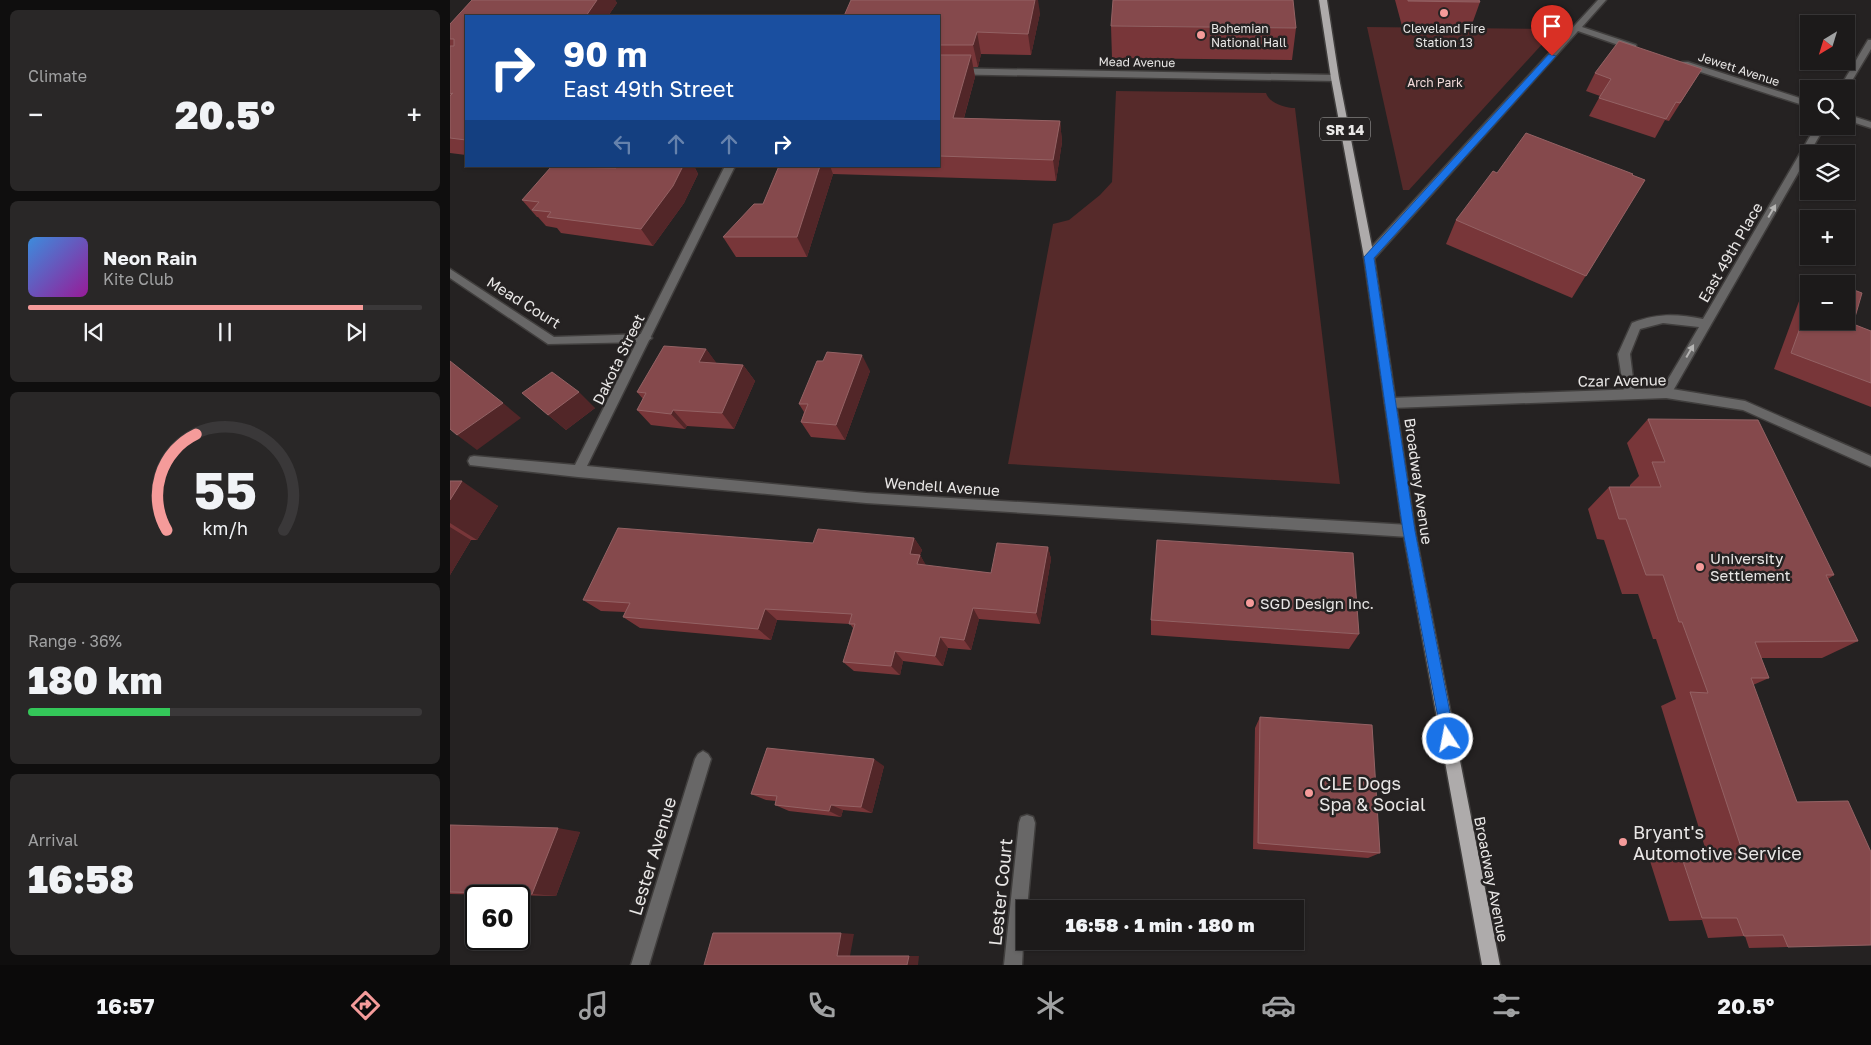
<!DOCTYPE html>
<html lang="en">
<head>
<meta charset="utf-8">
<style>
	body { margin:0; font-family:"Golos Text",sans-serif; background:#292727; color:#f1f3f6; height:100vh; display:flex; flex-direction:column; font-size:19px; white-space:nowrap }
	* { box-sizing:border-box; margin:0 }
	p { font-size:16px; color:#a0a1a2 }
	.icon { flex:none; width:28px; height:28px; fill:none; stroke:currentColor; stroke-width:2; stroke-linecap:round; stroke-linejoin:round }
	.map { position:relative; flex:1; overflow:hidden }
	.details { display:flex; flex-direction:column; gap:10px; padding:10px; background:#0f0e0e; width:450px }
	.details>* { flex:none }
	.guide { position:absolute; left:15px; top:15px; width:475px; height:152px; border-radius:0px; box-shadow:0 1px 4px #0004,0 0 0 1px #3a3839; background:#1a4fa0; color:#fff; overflow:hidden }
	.needle { width:32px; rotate:218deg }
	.fabs { position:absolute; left:1350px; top:15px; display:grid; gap:10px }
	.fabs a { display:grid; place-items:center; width:55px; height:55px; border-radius:0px; background:#1c1a1a; box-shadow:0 1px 4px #0004,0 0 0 1px #3a3839; font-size:25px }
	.speed { position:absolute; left:15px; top:885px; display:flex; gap:10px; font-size:25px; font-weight:700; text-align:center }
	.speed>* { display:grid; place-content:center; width:65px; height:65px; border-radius:50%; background:#1c1a1a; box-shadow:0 1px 4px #0004,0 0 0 1px #3a3839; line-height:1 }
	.speed .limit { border:2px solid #111; border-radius:8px; background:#fff; color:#111 }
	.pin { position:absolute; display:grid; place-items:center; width:42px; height:42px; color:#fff; margin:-51px -21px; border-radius:50% 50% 50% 0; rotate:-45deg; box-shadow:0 0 5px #0007 }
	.pin .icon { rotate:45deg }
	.me { position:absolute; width:55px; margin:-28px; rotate:349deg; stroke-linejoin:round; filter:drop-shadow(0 0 4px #0008) }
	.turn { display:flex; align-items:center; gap:18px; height:105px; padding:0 15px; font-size:22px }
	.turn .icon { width:65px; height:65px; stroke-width:2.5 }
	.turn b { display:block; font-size:35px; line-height:42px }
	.lanes { display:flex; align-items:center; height:48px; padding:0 15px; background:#0003; justify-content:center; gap:25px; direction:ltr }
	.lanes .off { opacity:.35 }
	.big { font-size:38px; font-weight:800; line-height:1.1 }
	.details .tile { flex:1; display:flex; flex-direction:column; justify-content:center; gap:8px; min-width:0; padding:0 18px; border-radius:8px; background:#292727 }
	.details .dial { align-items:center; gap:0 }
	.dial svg { height:130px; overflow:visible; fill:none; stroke:#3a3839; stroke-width:7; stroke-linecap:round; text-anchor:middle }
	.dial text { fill:#f1f3f6; stroke:none }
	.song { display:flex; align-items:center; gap:15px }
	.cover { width:60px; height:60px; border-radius:8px; background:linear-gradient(135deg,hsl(210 70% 55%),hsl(300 70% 35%)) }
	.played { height:5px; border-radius:2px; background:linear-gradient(90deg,#f59b9a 85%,#3a3839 85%) }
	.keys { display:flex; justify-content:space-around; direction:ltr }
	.heat { display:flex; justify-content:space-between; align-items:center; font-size:28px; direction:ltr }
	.charge { height:8px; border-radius:4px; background:linear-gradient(90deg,#34c759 36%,#3a3839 0) }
	.trip { position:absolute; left:566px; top:900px; width:288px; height:50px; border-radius:0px; background:#1c1a1a; box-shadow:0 1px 4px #0004,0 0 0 1px #3a3839; font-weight:800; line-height:50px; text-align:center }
	.tabs { display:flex; height:80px; justify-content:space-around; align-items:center; background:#0b0a0a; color:#a0a1a2 }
	.tabs .icon { width:35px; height:35px }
	.tabs .selected { color:#f59b9a }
	.tabs b { font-size:22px; color:#f1f3f6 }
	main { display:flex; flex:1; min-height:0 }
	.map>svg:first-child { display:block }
	.green { fill:#562a2a }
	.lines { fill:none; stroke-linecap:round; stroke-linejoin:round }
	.service-casing { stroke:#403e3d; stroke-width:3 }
	.minor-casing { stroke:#403e3d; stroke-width:3 }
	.primary-casing { stroke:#403e3d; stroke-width:3 }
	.service { fill:#686767; fill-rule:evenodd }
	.minor { fill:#686767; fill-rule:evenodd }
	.primary { fill:#aeabab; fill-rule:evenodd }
	.wall { fill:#783639 }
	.shaded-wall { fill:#522628 }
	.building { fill:#85494c; stroke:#946264 }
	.oneway { fill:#b5b4b3 }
	.route { fill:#1a73e8; stroke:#114b97 }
	.poi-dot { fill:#f59b9a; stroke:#252222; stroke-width:2 }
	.labels { text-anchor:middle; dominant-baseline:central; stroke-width:5; stroke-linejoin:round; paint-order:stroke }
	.far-poi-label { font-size:12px; fill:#e9e7e6; stroke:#252222; text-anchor:start }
	.far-street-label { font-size:12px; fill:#e9e7e6; stroke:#252222 }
	.far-park-label { font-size:12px; fill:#f2dad9; stroke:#252222 }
	.shield { fill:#252222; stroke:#aeacab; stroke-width:1 }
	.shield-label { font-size:14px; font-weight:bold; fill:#e9e7e6 }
	.street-label { font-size:15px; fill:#e9e7e6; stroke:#252222 }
	.poi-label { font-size:15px; fill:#e9e7e6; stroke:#252222; text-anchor:start }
	.near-poi-label { font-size:18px; fill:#e9e7e6; stroke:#252222; text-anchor:start }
	.near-street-label { font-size:18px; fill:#e9e7e6; stroke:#252222 }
</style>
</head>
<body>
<main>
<section class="details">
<div class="tile"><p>Climate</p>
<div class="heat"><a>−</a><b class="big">20.5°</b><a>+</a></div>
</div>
<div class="tile">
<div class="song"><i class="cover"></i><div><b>Neon Rain</b><p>Kite Club</p></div></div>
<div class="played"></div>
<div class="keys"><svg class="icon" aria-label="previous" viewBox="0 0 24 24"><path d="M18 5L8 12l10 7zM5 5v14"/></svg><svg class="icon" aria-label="pause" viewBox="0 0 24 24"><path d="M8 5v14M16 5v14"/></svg><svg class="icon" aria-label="next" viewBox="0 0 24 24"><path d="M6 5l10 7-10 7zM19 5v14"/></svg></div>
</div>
<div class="tile dial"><svg viewBox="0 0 100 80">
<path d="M14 69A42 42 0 1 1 86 69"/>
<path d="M14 69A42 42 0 0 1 32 10" stroke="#f59b9a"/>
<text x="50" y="56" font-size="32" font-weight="700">55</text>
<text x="50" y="72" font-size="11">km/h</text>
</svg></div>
<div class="tile"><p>Range · 36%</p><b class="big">180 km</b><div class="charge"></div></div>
<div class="tile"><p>Arrival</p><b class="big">16:58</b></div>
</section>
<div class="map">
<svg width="1421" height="965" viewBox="0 0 1421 965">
	<rect width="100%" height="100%" fill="#252222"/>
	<!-- green -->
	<path class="green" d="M917,27L1106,29L959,190H953Z
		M666,91L816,93C819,103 835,108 845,108L890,484L558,464L603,224L619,220L650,195L662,182Z"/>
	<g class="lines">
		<!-- service casing -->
		<g class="service-casing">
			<path id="service" d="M1418,40H1421V49L1397,89L1396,91V89H1389Z
				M1366,126H1375L1220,396H1212L1210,393L1249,327L1213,323L1190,329L1180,354L1185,395L1183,398H1175L1168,354L1182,323C1207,313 1227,314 1253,319Z
				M0,269L104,337L196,334L202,338L196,342L98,344L0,278Z
				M577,815L583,817L585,823L577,909H575L572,965H554L569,823L571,817Z"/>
		</g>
		<!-- minor casing -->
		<g class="minor-casing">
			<path id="minor" d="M1148,0H1156L1132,27L1186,45V49H1180L1128,31L923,260H915L914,257L915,254Z
				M1232,62H1238L1359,101V107L1232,66Z
				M489,68L885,75L889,78L885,81L489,74Z
				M1396,114L1421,122V128L1396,120Z
				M275,166H285L137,466L416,493L959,525L964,527L965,531L964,535L959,537L416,503L128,477L20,465L18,461L20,457L24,456L125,465Z
				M1216,388L1295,401L1421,456V467L1293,410L1216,398L941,408L937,406L935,403L937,400L941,398Z
				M253,751L258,754L261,759L199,965H181L245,759L248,754Z"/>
		</g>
		<!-- primary casing -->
		<g class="primary-casing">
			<path id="primary" d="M869,0H877L889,78L924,257L965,531L1050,965H1032L953,531L914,257L881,78Z"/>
		</g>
		<!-- service -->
		<use href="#service" class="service"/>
		<!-- minor -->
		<use href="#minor" class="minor"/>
		<!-- primary -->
		<use href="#primary" class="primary"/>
	</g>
	<!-- wall -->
	<path class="wall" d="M22,0H165L167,3L158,16H16V155L0,153V24Z
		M945,0H1029L1030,2L1021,27L952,26Z
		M590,13L581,55L531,54L528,67H523L525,77L514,118L610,121L612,142L606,181L383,174L357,257H286L273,237L313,204L329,166H489V16Z
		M661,26L846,28L842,60L662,58Z
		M1252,69L1219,121L1215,120L1205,138L1139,116L1150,96L1136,91L1145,73Z
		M168,166H244L248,174L234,203L203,246L111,233L107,228L96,226L88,217H87L72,200L166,168Z
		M1047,173L1182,175L1195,180L1122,298L996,244L1006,220Z
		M1368,276L1388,284H1361Z
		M1359,286V321L1403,324L1421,331V407L1324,369L1352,293Z
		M256,349L266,363L293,365L305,381L284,429L237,426L235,429L201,425L187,410L193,399L187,392Z
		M373,361L420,371L395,440L361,437L351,422L354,412L349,404Z
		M72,393L145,408L116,430Z
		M1198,419L1384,575L1378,579L1408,641L1372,658H1311L1319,678L1303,685L1338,947L1299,948L1295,936L1258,938L1252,920L1219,921L1200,861L1231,855L1257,854L1211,706L1226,699L1206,639H1203L1188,594H1172L1154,540L1147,539L1138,509L1159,487H1180V485L1189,476L1177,443Z
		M0,481L48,506L27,540H21L0,575Z
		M464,538L472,550L470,555L476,566L541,573L598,547L601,559L590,624L529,619L521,650L498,648L493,666L453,661L450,675L404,671L393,662L403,628L400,624L327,620L321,640L190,628L173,617L175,612L151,611L133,600L363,543Z
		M701,620L909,634L899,649L701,635Z
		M810,717L930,853L918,858L803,849L805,728Z
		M434,766L422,813L393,810L391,817L339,811L325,805L326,801L316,800L301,794Z
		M0,825L130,832L106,896L0,894Z"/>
	<!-- shaded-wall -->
	<path class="shaded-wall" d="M147,0H165L167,3L158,16H136Z
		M585,0H588L590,13L581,55L578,34Z
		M527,32L531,54L528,67L523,45Z
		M521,55L525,77L508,139L503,118Z
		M610,121L612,142L606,181L603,160Z
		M233,166H244L248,174L234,203L203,246L191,229Z
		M370,166H380L383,174L357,257L347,237Z
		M256,349L268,365L249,362Z
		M412,355L420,371L395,440L386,425Z
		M293,365L305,381L284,429L272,413Z
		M129,392L145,408L116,430L98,415Z
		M53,403L71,418L27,450L7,435Z
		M223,410L237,426L235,429L221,414Z
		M12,481L48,506L27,540L0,523V500Z
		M0,527L21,540L0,575Z
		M464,538L472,550L470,555L477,567H467L460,554Z
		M598,547L601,559L590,624L586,613Z
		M523,608L529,619L521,650L514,640Z
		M315,609L327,620L321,640L308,629Z
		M490,637L498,648L493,666L485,656Z
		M445,651L453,661L450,675L441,666Z
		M424,759L434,766L422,813L411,807Z
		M381,805L393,810L391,817L379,811Z
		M108,828L130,832L106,896L82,894Z
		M391,933L404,934L400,956H387Z
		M459,956H469L468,965H457Z"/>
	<!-- building -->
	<path class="building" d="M22,0H147L136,16H16V140L0,138V96L3,93L0,94V46H4V39H0V24Z
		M401,0H585L578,34L527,32L523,45H489V16H394Z
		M663,0H843L846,28L661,26Z
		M958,0H1029L1030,2L958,1Z
		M1169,41L1252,69L1230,103L1226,102L1216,119L1149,98L1161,79L1145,73Z
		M489,55H521L503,118L610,121L603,160L489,156Z
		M1076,133L1183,174L1182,175L1195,180L1136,276L1006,220L1043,171L1047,173Z
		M168,166H233L223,186L191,229L97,217L101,212L82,210L89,202L72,200L101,167L166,168Z
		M329,166H370L347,237H273L304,204H313Z
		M1368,276L1388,284H1366Z
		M1396,287L1412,293L1403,324L1421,331V383L1341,353L1359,303V321H1396Z
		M214,346L256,349L249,362L293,365L272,413L223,410L221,414L187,410L196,393L187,392Z
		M377,352L412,355L386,425L351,422L358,404H349L367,361H373Z
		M0,361L53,403L7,435L0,429Z
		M102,372L129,392L98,415L72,393Z
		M1198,419L1308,420L1384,575H1376L1408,641L1305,642L1319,678H1301L1347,802L1398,801L1421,852V945L1338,947L1333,935L1294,936L1287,918H1252L1231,855L1293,853L1240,692L1258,693L1232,622H1229L1213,575H1196L1176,519H1169L1159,487H1211L1202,462H1215Z
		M0,481H12L0,500Z
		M168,528L363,543L368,529L464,538L460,554L470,555L467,564L541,573L547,543L598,547L586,613L523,608L514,640L490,637L485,656L445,651L441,666L393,662L405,624H399L402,614L315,609L308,629L173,617L180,603L133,600Z
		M707,540L903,553L909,634L701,620Z
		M810,717L922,725L930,853L808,843Z
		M317,748L424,759L411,807L381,805L379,811L325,805L327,796L301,794Z
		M0,825L108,828L82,894L0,892Z
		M263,933H391L387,956H459L457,965H254Z"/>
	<!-- one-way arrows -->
	<defs><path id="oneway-solid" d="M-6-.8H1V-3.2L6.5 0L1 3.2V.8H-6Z" transform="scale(1.25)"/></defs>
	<g class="oneway">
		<use href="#oneway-solid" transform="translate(1322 211) rotate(-60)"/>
		<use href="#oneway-solid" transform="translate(1240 351) rotate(-60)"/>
	</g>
	<!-- route -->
	<path class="route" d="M1099,54L1106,56L924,258L965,531L1005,739L1003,744L998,746L994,744L992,739L953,531L914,257Z"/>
	<!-- markers -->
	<g class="poi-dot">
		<circle cx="994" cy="13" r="5"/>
		<circle cx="751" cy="35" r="5"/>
		<circle cx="1250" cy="567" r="5"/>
		<circle cx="800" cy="603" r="5"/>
		<circle cx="859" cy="793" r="5"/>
		<circle cx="1173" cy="842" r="5"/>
	</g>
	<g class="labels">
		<!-- far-poi labels -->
		<g class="far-poi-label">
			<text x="761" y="28">Bohemian<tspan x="761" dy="14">National Hall</tspan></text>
			<text x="994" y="28" text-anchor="middle">Cleveland Fire<tspan x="994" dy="14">Station 13</tspan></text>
		</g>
		<!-- far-street labels -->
		<g class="far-street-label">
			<text transform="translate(687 62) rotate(1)">Mead Avenue</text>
			<text transform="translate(1289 69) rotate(18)">Jewett Avenue</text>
		</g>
		<!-- far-park labels -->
		<g class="far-park-label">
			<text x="985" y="82">Arch Park</text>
		</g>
		<!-- shield labels -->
		<rect class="shield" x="870" y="117.5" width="50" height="23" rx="4"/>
		<g class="shield-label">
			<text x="895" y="129">SR 14</text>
		</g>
		<!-- street labels -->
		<g class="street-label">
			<text transform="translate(1280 252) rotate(-60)">East 49th Place</text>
			<text transform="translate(74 302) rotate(32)">Mead Court</text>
			<text transform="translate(168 359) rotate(-64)">Dakota Street</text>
			<text transform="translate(1172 380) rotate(-1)">Czar Avenue</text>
			<text transform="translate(969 481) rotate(82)">Broadway Avenue</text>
			<text transform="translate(492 486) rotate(4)">Wendell Avenue</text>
			<text transform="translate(1042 879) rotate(79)">Broadway Avenue</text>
		</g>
		<!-- poi labels -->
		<g class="poi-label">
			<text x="1260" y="558">University<tspan x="1260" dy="17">Settlement</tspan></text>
			<text x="810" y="603">SGD Design Inc.</text>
		</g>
		<!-- near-poi labels -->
		<g class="near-poi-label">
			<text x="869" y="783">CLE Dogs<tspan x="869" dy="21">Spa &amp; Social</tspan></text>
			<text x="1183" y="832">Bryant's<tspan x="1183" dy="21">Automotive Service</tspan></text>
		</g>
		<!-- near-street labels -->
		<g class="near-street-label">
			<text transform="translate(202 856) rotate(-73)">Lester Avenue</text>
			<text transform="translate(550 892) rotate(-84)">Lester Court</text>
		</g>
	</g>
</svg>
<div class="fabs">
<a><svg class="needle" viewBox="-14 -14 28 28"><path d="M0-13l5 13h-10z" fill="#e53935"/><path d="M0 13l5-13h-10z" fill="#a0a1a2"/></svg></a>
<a><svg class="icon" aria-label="search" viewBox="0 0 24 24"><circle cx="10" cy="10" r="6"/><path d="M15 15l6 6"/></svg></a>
<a><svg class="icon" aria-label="layers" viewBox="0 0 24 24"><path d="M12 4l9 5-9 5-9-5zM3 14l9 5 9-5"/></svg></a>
<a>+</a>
<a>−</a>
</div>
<div class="speed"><div class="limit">60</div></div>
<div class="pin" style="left:1102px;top:56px;background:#d93025"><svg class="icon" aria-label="arrive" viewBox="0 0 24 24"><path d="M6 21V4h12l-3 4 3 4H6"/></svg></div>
<svg class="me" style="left:998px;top:739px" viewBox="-20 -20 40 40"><circle r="17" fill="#1a73e8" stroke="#fff" stroke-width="3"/><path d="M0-11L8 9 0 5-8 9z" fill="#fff"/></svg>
<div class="trip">16:58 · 1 min · 180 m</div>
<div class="guide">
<div class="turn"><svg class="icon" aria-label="right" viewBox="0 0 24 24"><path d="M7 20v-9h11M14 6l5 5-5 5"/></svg><div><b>90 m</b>East 49th Street</div></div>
<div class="lanes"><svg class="icon off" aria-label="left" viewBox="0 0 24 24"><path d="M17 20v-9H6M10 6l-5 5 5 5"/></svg><svg class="icon off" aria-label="ahead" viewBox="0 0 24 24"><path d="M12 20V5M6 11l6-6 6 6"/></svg><svg class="icon off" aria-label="ahead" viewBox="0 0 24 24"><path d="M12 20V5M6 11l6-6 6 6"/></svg><svg class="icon" aria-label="right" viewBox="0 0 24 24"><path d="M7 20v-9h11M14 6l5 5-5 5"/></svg></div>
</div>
</div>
</main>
<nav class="tabs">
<b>16:57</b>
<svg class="icon selected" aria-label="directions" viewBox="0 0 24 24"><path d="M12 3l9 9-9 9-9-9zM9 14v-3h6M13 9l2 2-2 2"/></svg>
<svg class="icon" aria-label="music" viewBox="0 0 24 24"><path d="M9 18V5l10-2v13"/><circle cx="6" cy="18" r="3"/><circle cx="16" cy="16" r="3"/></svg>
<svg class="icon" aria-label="phone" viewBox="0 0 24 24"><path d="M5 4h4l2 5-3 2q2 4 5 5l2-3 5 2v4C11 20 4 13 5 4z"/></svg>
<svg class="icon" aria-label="climate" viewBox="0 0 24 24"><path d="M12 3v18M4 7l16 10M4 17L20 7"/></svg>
<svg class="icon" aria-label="car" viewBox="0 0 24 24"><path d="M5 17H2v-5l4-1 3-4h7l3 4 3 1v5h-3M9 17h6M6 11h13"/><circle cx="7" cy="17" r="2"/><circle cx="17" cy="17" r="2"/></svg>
<svg class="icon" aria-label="filters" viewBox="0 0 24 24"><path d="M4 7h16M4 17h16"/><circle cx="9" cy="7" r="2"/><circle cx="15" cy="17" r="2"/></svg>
<b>20.5°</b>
</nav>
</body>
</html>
